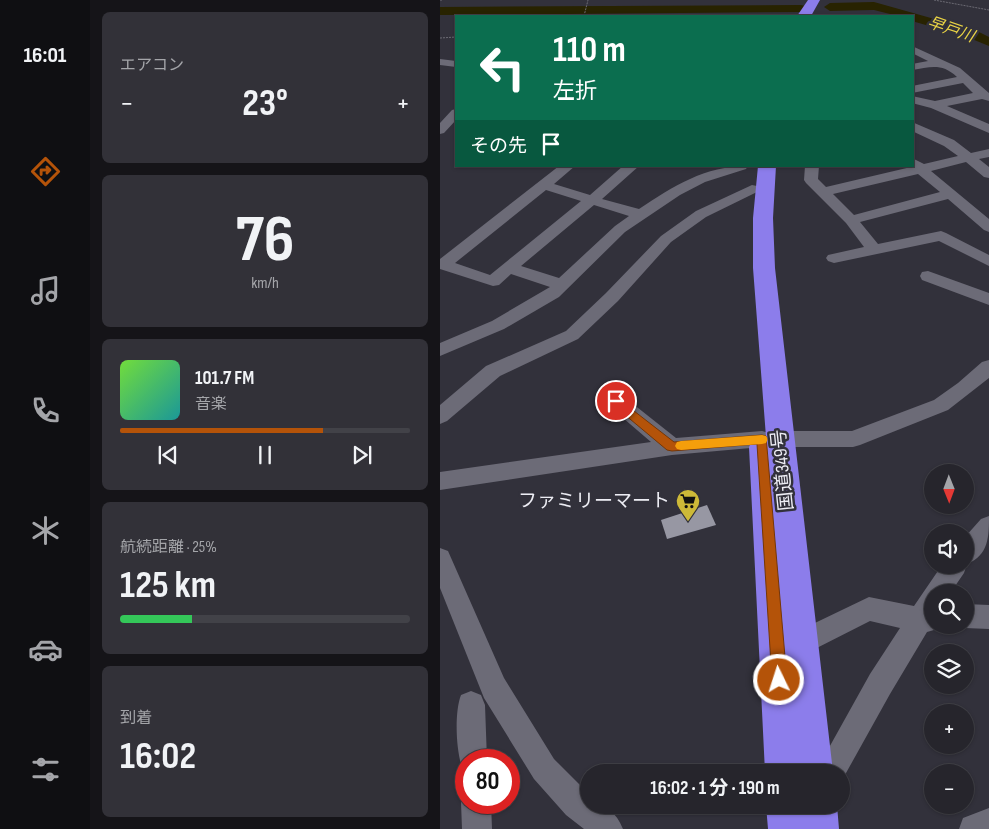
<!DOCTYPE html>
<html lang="ja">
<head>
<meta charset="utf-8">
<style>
	body { margin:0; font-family:"Sofia Sans Condensed","Noto Sans JP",sans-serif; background:#323138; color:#f1f3f6; height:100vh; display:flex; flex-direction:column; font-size:19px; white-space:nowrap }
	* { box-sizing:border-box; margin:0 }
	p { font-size:16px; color:#a4a5a9 }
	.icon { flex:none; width:28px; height:28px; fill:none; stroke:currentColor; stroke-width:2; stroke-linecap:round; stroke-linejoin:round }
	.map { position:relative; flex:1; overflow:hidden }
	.details { display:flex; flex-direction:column; gap:12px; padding:12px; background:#151418; width:350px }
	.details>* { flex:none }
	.banner { position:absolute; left:15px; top:15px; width:459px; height:152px; border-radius:0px; box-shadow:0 1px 4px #0004,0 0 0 1px #424248; background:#0b6e4f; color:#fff; overflow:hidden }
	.needle { width:32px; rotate:179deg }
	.tools { position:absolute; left:484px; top:464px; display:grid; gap:10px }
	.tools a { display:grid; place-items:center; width:50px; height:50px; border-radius:50%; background:#26252c; box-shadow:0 1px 4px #0004,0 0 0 1px #424248; font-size:25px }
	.speed { position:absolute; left:15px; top:749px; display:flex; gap:10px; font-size:25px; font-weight:700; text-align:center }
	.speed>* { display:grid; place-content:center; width:65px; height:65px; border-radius:50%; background:#26252c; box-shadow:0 1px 4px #0004,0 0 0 1px #424248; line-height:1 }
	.speed .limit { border:8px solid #d22; background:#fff; color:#111 }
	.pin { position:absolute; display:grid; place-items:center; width:42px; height:42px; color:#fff; margin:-21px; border:2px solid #fff; border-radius:50%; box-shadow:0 1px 5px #0007 }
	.me { position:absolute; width:55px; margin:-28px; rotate:356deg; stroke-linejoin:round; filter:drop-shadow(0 0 4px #0008) }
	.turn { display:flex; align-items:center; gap:18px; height:105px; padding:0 15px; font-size:22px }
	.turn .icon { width:65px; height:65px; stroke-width:2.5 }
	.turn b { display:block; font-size:35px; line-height:42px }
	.then { display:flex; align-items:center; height:48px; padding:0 15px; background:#0003; gap:10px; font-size:19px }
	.big { font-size:38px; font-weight:700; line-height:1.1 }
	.details .tile { flex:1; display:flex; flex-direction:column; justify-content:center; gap:8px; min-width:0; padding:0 18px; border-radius:8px; background:#323138 }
	.details .dial { align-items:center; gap:0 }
	.dial b { font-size:65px; line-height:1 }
	.song { display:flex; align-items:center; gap:15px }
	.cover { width:60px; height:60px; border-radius:8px; background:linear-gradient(135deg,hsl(100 70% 55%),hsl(180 70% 35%)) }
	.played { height:5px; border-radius:2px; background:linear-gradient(90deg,#b45309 70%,#424248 70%) }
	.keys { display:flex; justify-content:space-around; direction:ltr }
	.heat { display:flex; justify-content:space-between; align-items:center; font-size:28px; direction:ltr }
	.charge { height:8px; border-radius:4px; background:linear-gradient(90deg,#34c759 25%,#424248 0) }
	.trip { position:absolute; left:140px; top:764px; width:270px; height:50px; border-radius:25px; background:#26252c; box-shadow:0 1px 4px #0004,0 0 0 1px #424248; font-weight:700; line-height:50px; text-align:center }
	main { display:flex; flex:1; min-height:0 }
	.tab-bar { display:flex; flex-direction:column; width:90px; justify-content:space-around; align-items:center; background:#0f0f12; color:#a4a5a9 }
	.tab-bar .icon { width:35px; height:35px }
	.tab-bar .selected { color:#b45309 }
	.tab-bar b { font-size:22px; color:#f1f3f6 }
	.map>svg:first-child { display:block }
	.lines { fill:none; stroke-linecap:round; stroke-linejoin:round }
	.river { fill:#282301; fill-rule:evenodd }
	.building { fill:#9797a3 }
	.path { stroke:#6c6b74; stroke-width:1; stroke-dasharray:2 1; stroke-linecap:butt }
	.minor { fill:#6c6b77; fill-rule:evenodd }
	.highway { fill:#8c7deb; fill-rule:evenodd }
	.route { fill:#b45309; stroke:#753606 }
	.slow { fill:#f59e0b }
	.labels { text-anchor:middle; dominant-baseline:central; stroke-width:5; stroke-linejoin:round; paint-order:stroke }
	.far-water-label { font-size:16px; font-style:italic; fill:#ead445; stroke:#32313b }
	.street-label { font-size:19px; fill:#ededf4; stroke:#32313b }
	.poi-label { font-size:19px; fill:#ededf4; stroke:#32313b; text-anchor:end }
</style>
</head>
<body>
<main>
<nav class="tab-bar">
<b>16:01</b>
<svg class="icon selected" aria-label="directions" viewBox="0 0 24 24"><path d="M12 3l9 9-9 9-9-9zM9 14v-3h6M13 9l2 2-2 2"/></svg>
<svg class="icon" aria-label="music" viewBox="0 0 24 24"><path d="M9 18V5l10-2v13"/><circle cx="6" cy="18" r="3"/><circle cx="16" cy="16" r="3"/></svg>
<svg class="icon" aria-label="phone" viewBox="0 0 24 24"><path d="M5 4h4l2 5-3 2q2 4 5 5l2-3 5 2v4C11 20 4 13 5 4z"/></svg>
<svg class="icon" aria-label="climate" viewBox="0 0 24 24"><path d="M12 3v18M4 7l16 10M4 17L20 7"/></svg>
<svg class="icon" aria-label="car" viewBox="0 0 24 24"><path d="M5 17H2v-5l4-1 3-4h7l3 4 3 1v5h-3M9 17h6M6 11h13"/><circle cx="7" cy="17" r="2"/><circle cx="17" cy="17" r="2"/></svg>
<svg class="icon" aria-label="filters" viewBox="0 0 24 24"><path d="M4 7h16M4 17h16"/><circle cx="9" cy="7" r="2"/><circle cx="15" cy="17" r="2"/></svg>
</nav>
<section class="details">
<div class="tile"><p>エアコン</p>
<div class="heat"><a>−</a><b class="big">23°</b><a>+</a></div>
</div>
<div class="tile dial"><b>76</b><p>km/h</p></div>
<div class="tile">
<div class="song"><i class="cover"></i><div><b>101.7 FM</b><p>音楽</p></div></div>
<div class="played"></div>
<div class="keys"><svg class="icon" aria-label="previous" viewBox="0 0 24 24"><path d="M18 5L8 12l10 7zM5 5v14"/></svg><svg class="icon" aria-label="pause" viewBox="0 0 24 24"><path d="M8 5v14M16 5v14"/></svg><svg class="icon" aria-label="next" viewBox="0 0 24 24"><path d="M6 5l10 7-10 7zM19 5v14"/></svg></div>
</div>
<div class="tile"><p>航続距離 · 25%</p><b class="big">125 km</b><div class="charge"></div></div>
<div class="tile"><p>到着</p><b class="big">16:02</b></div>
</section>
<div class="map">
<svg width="549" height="829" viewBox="0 0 549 829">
	<rect width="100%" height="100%" fill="#32313b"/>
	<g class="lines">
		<!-- river -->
		<path class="river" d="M434,2L537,31L549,37V46L527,37L472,21V16H458L434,10L390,11L384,7L390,3Z
			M361,5L365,6L367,9L365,12L0,15V7Z"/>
	</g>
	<!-- building -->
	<path class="building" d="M267,505L276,525L227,539L221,520Z"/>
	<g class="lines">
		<!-- path -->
		<path class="path" d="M0,0H3
			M494,0L549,10
			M144,16L148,0
			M0,38L16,37"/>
		<!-- minor -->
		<path class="minor" d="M472,46L520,68L549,93V101L542,99L507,106L549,124V133L491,108L472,103V96L495,101L533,93L523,83L472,93V86L517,77C502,63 491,67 472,70V64L488,61L472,53Z
			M0,59L16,61V67L0,65Z
			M16,109V120L4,133L0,134V123L12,110Z
			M472,122L514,140L531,153L549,149V157L539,159L549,167V178L544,177L526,162L491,171L549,219V232L544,230L508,199L420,222L438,244L501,231L506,233L549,255V266L499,241L394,263L388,261L386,258L388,255L424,247L406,223L366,183L364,180L365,166H379L378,179L386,187L471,167L474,159L484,164L518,156L504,146L472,131ZM478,174L500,192L414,215L393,194Z
			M119,166H135L114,184L150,195L183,166H199L162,199L199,209C234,186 264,166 308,166L306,169L265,182L240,195L185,232L119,297L64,329L0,356V343L52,321L110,287L71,274L59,285L53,286L0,269V259ZM106,190L141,201L50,275L15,263ZM154,205L189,216L175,226L119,278L81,266Z
			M312,185L317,186L319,189L317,192L266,217L231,242L178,301L138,339L60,376L7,421L0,424V405L46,366L126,331L166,293L221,236L256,211Z
			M488,271L549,293V305L482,280L480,276L482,272Z
			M549,360V378L508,410L420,445L413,447H340L333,445L331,442L329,445L322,447L232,455L0,490V472L211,442L169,406L166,401L169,396L176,394L183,396L236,438L322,431L329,433L331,436L333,433L340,431H412L494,400L518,383L542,362Z
			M549,516C549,536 549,555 527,564L524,573L511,592H492V625H502L501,628L487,632L450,694L401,782V772H377L381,762L430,674L460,628L430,621L361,656L352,652L348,643L352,634L429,597L474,606L502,565H525V537L541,519Z
			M0,548L8,551L64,678L114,759L149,794V805C167,805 176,812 183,829H144L126,815L94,779L44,698L0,588Z
			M525,604L549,605V629L525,628L517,625H525Z
			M31,691L41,695L45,705L47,760H26V772L23,770C16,753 14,713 21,695Z
			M25,791L26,802H51L52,829H22L21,802Z
			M549,808V829H519L523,818Z"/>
		<!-- highway -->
		<path class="highway" d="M368,0H380L371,16H357Z
			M318,166H336L333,218L335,268L393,772H325L309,447L313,439L323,436L326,437L313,268V218Z
			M326,805H397L399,829H328Z"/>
	</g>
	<!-- route -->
	<path class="route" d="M176,397L234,442L322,435L326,436L347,680L345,685L339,687L334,685L332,680L317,444L232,451L227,450L172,404L170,401L172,398Z"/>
	<!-- slow -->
	<path class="slow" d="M322,435L326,436L328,439L326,443L322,444L241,450L237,449L235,446L237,442L241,441Z"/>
	<!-- icons -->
	<defs>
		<g id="supermarket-pin" transform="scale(1.25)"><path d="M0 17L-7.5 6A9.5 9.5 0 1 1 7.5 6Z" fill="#cdb938" stroke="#32313b"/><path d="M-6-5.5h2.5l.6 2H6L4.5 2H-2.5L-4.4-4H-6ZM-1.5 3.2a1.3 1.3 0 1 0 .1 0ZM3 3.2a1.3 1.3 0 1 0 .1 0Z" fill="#111"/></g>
	</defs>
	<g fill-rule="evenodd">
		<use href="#supermarket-pin" x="248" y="501"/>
	</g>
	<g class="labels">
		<!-- far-water labels -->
		<g class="far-water-label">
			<text transform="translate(511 30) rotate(19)">早戸川</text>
		</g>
		<!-- street labels -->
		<g class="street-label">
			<text transform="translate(343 470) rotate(-96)">国道349号</text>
		</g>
		<!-- poi labels -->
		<g class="poi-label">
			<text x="230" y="501">ファミリーマート</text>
		</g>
	</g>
</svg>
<div class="tools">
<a><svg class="needle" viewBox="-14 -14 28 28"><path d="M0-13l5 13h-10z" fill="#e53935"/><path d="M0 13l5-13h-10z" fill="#a4a5a9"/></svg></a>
<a><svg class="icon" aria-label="sound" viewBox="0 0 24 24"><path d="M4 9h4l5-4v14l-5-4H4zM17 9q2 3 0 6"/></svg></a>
<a><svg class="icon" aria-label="search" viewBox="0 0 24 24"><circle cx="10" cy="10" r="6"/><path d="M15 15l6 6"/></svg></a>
<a><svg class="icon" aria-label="layers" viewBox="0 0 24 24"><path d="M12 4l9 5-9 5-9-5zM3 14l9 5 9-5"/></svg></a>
<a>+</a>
<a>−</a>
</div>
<div class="speed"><div class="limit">80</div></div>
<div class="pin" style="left:176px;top:401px;background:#d93025"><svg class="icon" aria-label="arrive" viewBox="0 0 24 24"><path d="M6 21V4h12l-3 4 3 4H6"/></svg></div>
<svg class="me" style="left:339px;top:680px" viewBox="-20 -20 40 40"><circle r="17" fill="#b45309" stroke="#fff" stroke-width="3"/><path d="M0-11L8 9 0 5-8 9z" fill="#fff"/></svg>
<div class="trip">16:02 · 1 分 · 190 m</div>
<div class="banner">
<div class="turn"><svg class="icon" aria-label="left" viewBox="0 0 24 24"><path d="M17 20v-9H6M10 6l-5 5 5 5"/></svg><div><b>110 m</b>左折</div></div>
<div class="then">その先<svg class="icon" aria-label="arrive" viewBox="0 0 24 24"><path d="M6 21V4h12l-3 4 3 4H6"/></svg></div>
</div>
</div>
</main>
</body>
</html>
